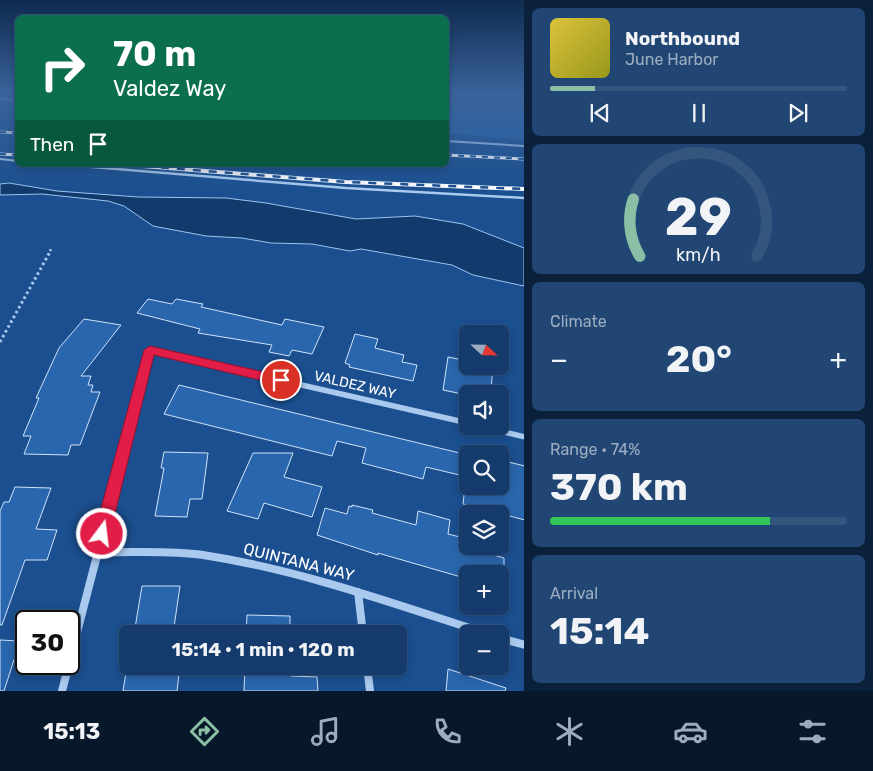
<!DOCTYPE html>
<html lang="en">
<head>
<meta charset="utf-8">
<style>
	body { margin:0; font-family:Rubik,sans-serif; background:#214673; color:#f1f3f6; height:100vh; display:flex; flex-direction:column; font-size:19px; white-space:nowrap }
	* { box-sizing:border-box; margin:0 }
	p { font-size:16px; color:#9dadc1 }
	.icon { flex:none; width:28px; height:28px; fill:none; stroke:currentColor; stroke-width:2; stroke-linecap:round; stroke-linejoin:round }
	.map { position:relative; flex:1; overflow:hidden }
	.drawer { display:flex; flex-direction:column; gap:8px; padding:8px; background:#0b203b; width:349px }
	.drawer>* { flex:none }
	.guide { position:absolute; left:15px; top:15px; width:434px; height:152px; border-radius:8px; box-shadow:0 2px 8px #0003,0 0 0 1px #33557e; background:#0b6e4f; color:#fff; overflow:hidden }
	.needle { width:32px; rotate:112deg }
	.fabs { position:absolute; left:459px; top:325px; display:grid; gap:10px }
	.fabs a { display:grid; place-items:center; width:50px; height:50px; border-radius:8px; background:#143b6b; box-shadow:0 2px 8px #0003,0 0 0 1px #33557e; font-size:25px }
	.speed { position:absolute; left:15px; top:610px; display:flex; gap:10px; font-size:25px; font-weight:700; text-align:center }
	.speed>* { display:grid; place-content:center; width:65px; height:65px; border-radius:50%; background:#143b6b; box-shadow:0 2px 8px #0003,0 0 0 1px #33557e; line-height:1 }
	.speed .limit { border:2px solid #111; border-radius:8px; background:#fff; color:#111 }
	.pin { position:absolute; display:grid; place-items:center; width:42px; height:42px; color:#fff; margin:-21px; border:2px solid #fff; border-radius:50%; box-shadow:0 1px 5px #0007 }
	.me { position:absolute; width:55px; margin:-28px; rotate:15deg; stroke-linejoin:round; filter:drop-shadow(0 0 4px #0008) }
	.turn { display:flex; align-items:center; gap:18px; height:105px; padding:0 15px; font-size:22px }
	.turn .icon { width:65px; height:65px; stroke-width:2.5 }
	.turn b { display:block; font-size:35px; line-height:42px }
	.then { display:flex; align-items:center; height:48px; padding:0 15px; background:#0003; gap:10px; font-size:19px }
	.big { font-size:38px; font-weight:700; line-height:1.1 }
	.drawer .widget { flex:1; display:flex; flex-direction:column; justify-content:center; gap:8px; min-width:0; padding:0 18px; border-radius:8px; background:#214673 }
	.drawer .dial { align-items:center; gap:0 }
	.dial svg { height:130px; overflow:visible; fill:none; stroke:#33557e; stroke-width:7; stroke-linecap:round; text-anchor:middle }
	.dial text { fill:#f1f3f6; stroke:none }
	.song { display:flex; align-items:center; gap:15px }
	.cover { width:60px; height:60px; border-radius:8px; background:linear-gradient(135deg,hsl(50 70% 55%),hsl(60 70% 35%)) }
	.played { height:5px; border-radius:2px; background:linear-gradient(90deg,#8abfa5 15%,#33557e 15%) }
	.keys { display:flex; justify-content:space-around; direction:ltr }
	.heat { display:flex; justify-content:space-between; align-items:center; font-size:28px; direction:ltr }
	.charge { height:8px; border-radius:4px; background:linear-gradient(90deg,#34c759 74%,#33557e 0) }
	.trip { position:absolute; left:119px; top:625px; width:288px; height:50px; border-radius:8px; background:#143b6b; box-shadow:0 2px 8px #0003,0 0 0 1px #33557e; font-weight:700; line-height:50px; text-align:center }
	.menu { display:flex; height:80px; justify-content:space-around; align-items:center; background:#08182b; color:#9dadc1 }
	.menu .icon { width:35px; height:35px }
	.menu .current { color:#8abfa5 }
	.menu b { font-size:22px; color:#f1f3f6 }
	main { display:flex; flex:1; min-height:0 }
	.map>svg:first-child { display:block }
	.green { fill:#2461a8 }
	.water { fill:#123a6d; stroke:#9cc4f0 }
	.building { fill:#2a66ad; stroke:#cfe3fa }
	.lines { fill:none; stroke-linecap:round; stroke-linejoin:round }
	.path-far1 { stroke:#a9c9ee; stroke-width:2.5; stroke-dasharray:2 2.5; stroke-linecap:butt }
	.path { stroke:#a9c9ee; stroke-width:3; stroke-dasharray:2.5 3; stroke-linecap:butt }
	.lane-far1 { stroke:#a9c9ee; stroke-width:2 }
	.lane { stroke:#a9c9ee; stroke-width:2.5 }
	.street-far2 { stroke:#a9c9ee; stroke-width:4.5 }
	.street-far1 { stroke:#a9c9ee; stroke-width:5.5 }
	.street { stroke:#a9c9ee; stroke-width:8 }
	.rail-far1-casing { stroke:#fff; stroke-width:3 }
	.rail-casing { stroke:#fff; stroke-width:4 }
	.rail-far1 { stroke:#1b4f8f; stroke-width:2; stroke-dasharray:6; stroke-linecap:butt }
	.rail { stroke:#1b4f8f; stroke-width:2.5; stroke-dasharray:8; stroke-linecap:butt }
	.route { fill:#e11d48; stroke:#92132f }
	.labels { text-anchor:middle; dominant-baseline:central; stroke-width:5; stroke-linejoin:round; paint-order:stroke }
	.street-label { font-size:14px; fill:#fff; stroke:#1b4f8f }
	.near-street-label { font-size:16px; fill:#fff; stroke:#1b4f8f }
</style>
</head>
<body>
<main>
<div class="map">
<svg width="525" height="691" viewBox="0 0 525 691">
	<rect width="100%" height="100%" fill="#1b4f8f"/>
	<!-- green -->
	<path class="green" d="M446,93H524V140L446,133Z"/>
	<!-- water -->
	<path class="water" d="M9,183L57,191L138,197L226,198L266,203L356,219L415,216L463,224L524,248V286L473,275L452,265L361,249L350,251L312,244L271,243L242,238L206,236L153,226L124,206L108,201L42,194L0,195V184Z"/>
	<!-- building -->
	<path class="building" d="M148,299L172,304L176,299L203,304L201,307L282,325L285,319L324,327L312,354L292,350L289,356L269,352L272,345L198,333L200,329L137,313Z
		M84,319L121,325L81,376H91L88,385H93L91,392H100L80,445H71L68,455L24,454L31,436H23L39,398H36L59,348Z
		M355,334L378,339L375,348L404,355L402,362L417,365L413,381L349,367L350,365L345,363Z
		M448,357L468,361V366H493L491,390L468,385L467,395L443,390Z
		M179,385L468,455V477L426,467L423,479L362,463L366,448L337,441L332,456L164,414Z
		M164,452L208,453L202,499H190L187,517L155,516L164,468H161Z
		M253,453H293L284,477L322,487L312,517L264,503L258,519L227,511Z
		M500,460L525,466V520L463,504L465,486H500Z
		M15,487L51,488L36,529L57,530L47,560H25L2,625H0V511L4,502H9Z
		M352,505L373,510L372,513L416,525L418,511L450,520L448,534L468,539V546H479V551L504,558V574H468V579L378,553V555L317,535L325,508L347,514L349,506L352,507Z
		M142,586H180L173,634H134Z
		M247,615L290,616V634H246Z
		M0,640L20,641L4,691H0Z
		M127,666H180L177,691H123Z
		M245,666H291V676L317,677L318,691H244Z
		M448,669L506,688L505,691H446Z"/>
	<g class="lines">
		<!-- path-far1 -->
		<path class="path-far1" d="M50,251L51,249"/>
		<!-- path -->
		<path class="path" d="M0,342L51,250"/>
		<!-- lane-far1 -->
		<path class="lane-far1" d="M0,99L18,101
			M446,141L525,146
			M0,159L18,161"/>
		<!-- lane -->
		<path class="lane" d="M68,165L346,188L525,198"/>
		<!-- street-far2 -->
		<path class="street-far2" d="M146,364L150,350L210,364"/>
		<!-- street-far1 -->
		<path class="street-far1" d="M205,363L468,423
			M479,426L525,437
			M109,508L147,363"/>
		<!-- street -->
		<path class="street" d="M97,552C132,553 168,550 203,555C301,570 395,604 488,634
			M358,592L363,634
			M500,638L525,645
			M69,663L110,506
			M367,666L370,691
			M62,691L69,664"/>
		<!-- rail-far1 casing -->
		<g class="rail-far1-casing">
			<path id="rail-far1" d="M0,132L18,133
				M0,154L18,155
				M446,155L525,159"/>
		</g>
		<!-- rail casing -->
		<g class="rail-casing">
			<path id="rail" d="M129,165L346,182L525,189"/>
		</g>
		<!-- rail-far1 -->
		<use href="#rail-far1" class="rail-far1"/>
		<!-- rail -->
		<use href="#rail" class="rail"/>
	</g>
	<!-- sky -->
	<linearGradient id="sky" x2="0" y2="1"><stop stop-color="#0f2b4f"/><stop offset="0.49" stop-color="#39639b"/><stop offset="1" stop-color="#39639b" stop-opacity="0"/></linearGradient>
	<rect width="525" height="190" fill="url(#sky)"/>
	<!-- route -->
	<path class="route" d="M150,346L281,376L287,380L281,385L154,355L110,534L107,539L102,541L96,539L94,534L144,350Z"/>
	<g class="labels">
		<!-- street labels -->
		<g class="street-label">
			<text transform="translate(355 385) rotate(13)">VALDEZ WAY</text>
		</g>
		<!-- near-street labels -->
		<g class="near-street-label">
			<text transform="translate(299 562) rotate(14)">QUINTANA WAY</text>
		</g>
	</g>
</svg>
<div class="fabs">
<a><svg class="needle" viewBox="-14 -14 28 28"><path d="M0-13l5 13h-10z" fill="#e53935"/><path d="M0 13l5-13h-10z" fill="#9dadc1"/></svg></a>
<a><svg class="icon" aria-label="sound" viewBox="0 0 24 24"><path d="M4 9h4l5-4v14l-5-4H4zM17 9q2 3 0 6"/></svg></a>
<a><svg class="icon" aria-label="search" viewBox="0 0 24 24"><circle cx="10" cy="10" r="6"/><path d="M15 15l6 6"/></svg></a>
<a><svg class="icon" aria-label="layers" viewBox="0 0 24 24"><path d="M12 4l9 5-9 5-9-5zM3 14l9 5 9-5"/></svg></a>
<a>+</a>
<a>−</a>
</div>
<div class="speed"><div class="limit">30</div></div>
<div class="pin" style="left:281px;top:380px;background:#d93025"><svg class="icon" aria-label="arrive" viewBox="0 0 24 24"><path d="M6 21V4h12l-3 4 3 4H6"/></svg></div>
<svg class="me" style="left:102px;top:534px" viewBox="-20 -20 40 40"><circle r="17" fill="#e11d48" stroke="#fff" stroke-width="3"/><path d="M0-11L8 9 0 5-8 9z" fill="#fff"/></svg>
<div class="trip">15:14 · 1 min · 120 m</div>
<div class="guide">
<div class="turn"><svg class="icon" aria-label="right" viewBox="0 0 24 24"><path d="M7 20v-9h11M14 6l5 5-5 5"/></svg><div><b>70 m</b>Valdez Way</div></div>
<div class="then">Then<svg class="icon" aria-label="arrive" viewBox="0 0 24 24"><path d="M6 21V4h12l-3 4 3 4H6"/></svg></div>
</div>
</div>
<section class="drawer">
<div class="widget">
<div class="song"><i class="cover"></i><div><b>Northbound</b><p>June Harbor</p></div></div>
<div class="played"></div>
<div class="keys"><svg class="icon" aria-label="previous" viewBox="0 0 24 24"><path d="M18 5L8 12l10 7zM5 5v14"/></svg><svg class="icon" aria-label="pause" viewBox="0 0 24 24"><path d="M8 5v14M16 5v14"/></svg><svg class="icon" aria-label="next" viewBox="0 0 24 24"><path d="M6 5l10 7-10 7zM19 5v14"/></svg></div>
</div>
<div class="widget dial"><svg viewBox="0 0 100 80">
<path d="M14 69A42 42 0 1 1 86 69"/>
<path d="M14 69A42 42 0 0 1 10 34" stroke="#8abfa5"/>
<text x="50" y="56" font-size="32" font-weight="700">29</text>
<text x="50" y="72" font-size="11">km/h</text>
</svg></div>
<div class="widget"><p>Climate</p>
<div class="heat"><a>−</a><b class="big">20°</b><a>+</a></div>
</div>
<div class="widget"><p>Range · 74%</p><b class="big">370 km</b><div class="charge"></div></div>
<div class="widget"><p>Arrival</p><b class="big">15:14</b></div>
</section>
</main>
<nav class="menu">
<b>15:13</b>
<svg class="icon current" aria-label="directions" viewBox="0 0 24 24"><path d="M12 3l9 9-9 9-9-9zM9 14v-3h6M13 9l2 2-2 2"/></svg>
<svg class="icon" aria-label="music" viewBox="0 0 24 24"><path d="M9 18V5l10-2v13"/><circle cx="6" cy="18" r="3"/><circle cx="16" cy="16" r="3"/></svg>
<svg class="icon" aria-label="phone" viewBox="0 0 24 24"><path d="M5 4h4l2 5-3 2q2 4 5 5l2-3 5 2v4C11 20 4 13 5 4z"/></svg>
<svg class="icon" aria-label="climate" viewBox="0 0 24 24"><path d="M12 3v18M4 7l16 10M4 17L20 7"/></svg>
<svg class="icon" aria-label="car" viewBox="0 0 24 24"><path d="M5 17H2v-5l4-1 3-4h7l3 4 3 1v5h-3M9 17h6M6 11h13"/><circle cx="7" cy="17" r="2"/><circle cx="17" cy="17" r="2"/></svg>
<svg class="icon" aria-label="filters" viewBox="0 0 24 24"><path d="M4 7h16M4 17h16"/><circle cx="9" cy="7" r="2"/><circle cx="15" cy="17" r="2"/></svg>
</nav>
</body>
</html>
